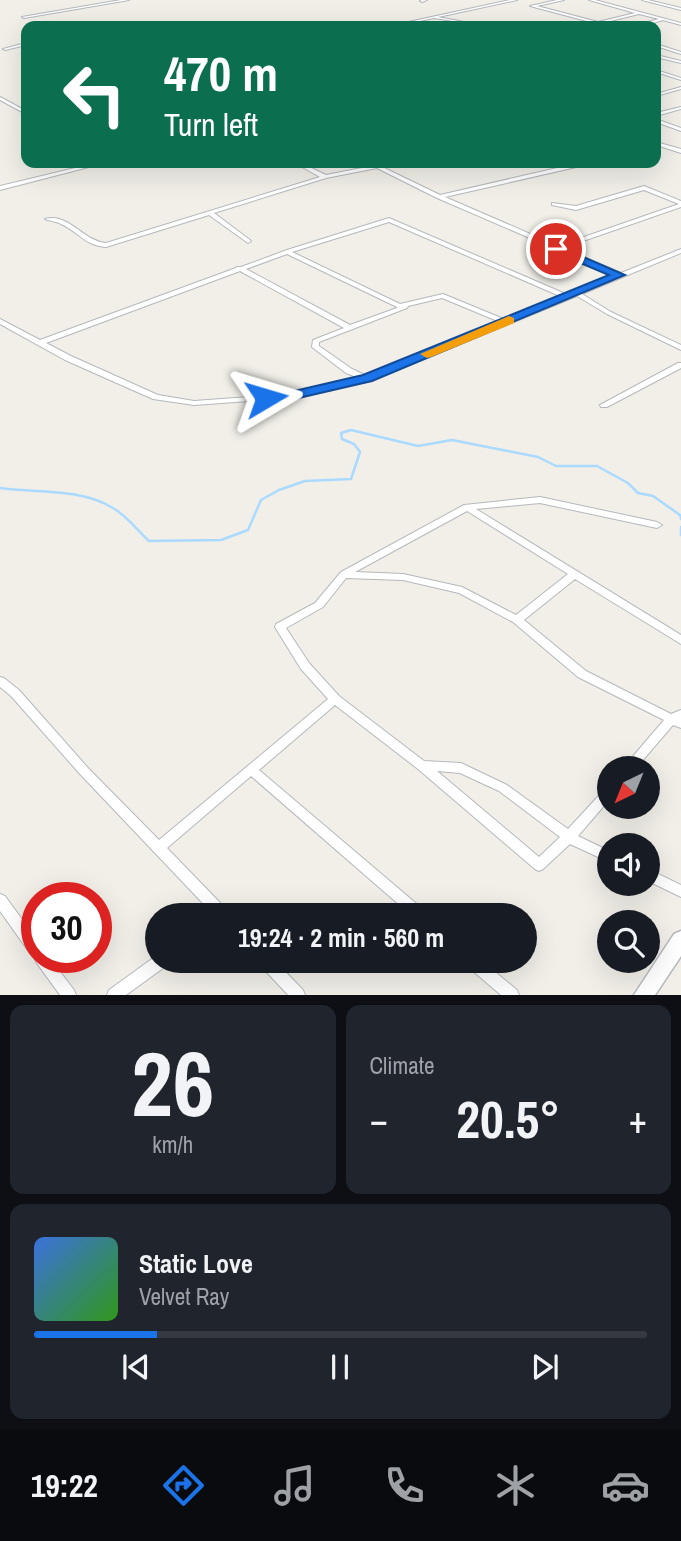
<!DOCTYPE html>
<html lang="en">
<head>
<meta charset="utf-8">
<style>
	body { margin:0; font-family:"Archivo Narrow",sans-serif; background:#20242c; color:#f1f3f6; height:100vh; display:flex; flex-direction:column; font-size:26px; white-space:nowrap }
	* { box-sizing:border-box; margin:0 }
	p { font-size:23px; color:#9ea1a6 }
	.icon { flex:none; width:38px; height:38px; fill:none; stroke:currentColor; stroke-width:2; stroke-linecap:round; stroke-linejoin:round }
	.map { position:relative; height:995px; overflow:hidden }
	.drawer { display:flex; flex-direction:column; gap:10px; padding:10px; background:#0d0f14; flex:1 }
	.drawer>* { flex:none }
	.top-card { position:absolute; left:21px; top:21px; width:640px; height:147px; border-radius:14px; box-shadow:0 7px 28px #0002; background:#0b6e4f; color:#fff; overflow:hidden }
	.needle { width:46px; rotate:223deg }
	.fabs { position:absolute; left:597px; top:756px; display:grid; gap:14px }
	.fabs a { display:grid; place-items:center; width:63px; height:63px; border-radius:50%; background:#171b24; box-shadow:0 7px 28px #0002; font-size:35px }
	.speed { position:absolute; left:21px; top:882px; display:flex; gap:14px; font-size:35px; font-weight:700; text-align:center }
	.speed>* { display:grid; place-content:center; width:91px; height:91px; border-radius:50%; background:#171b24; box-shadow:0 7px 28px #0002; line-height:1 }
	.speed .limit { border:10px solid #d22; background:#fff; color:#111 }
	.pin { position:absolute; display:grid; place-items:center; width:60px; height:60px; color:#fff; margin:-30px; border:4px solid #fff; border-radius:50%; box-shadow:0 2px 7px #0007 }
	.me { position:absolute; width:77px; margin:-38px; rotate:83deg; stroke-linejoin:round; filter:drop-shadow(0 0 5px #0008) }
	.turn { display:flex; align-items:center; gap:24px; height:147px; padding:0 28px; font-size:32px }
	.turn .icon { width:91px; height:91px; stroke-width:2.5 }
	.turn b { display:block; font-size:49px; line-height:60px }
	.big { font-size:52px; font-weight:700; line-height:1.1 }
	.drawer .widget { flex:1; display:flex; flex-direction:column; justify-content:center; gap:10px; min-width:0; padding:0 24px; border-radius:14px; background:#20242c }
	.drawer .dial { align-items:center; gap:0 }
	.dial b { font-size:91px; line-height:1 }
	.song { display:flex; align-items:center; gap:21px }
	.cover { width:84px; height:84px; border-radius:10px; background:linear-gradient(135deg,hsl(220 70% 55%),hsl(110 70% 35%)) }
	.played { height:7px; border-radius:4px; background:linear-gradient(90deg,#1a73e8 20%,#363941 20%) }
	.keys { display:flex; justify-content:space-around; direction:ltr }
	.heat { display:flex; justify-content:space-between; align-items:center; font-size:38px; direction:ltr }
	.drawer .tiles { flex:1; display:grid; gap:10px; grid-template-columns:1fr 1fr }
	.widget:last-child { grid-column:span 2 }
	.trip { position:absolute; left:145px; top:903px; width:392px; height:70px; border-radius:35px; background:#171b24; box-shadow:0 7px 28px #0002; font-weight:700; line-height:70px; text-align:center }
	.dock { display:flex; height:112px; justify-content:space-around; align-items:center; background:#090b0e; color:#9ea1a6 }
	.dock .icon { width:49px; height:49px }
	.dock .active { color:#1a73e8 }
	.dock b { font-size:32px; color:#f1f3f6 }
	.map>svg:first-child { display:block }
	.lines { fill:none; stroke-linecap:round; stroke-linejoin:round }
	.stream { stroke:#aadaff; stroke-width:2.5 }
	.street-casing { stroke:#b5b8bc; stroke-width:2 }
	.secondary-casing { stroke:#b6babf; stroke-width:3 }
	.street { fill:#fff; fill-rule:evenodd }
	.secondary { fill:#fff; fill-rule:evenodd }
	.route { fill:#1a73e8; stroke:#114b97; stroke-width:2 }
	.slow { fill:#f59e0b }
</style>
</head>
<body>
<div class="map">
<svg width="681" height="995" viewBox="0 0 681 995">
	<rect width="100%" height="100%" fill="#f1efe8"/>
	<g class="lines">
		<!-- stream -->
		<path class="stream" d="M0,488C36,493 80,488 113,508C127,516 137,530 149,541L221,540L248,530L261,500L279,490L305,481L351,479L360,452L354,444L342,439L341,433L351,430L418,446L452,440L538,457L556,466H597L628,483L638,493L653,496L680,515L681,519
			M681,527V535"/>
		<!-- street casing -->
		<g class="street-casing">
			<path id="street" d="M121,0H129L24,18L22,17Z
				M422,0H427L422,2L420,1Z
				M510,0H517L438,17L484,26L434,18L396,26H390Z
				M557,0H564L537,6L598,22L635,13L589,0H595L681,23V25L663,20L646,25L647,26H642L641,24L659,19L639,14L598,24L530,6Z
				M642,0H648L681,8V10Z
				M26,43V45L5,50L3,49Z
				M656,44L681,52V54L656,46Z
				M656,55L681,61V63L656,57Z
				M656,70L681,78V80L656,72Z
				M681,87V89L656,96V94Z
				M0,97L26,111V114L0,100Z
				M681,107V109L656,116V113Z
				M656,119L681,128V131L656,122Z
				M656,142L681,149V153L656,145Z
				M96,163H104L0,190V186Z
				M295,163H301L326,175L372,166L370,164L374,163L440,195L579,163H587L585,165L445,197L558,246L679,204L644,190L576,210L552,205V203L576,206L644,186L681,201V207L563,248L621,273L681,249V253L582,294L611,312L681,345V350L607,314L577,296L370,381L290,398L194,405L153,399L65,360L0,324V319L40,340L236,268L237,267H241L287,250L389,218L568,295L616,275L558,250H554L553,248L437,198L377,168L326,178L214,213L250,240L251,241L248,243L209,215L106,247C84,245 79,232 61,224C56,221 50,221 45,219C68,212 83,241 106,243L320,177ZM389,222L562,297L506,320L443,294L400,304L292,252ZM287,254L397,307V308L350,325L246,269ZM240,271L344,328L313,340L312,347L346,373L359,378L290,394L194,401L158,395L71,356L46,343ZM442,298L500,322L367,376L352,369L319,346V342L407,308L408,306Z
				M678,363H681V368L607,407H601L600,405Z
				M540,497L657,522L662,525L657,528L540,503L476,509L681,635V644L575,579L524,620L586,671L671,714L681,710V728L673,725L636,768H623L664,720L578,677L513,622L459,593L403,580L346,578L323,607L286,628L309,663L339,696L424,761L461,763L507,785L568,829L605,789L609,787V800L578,836L609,851V862L570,844L543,869L539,871L535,869L418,769L335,705L259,770L425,911L427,915H411L251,776L167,848L228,911L230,915H214L80,774L11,696L0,687V677L4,678L19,690L88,768L159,840L328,699L301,669L275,627L276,624L315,603L341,572L464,505ZM467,511L568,574L516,615L462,587L403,574L355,572ZM437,771L460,773L499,791L560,837L539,857Z
				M648,869L681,885V897L648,881Z
				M0,894L5,896L37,940V957H49L74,990L76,995H60L36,962L34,956H32L0,911Z
				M156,956H158V961H168L166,966L126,995H107L109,990Z
				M259,961H275L303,990L305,995H288L261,966Z
				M465,961H482L517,990L519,995H501L467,966Z"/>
		</g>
		<!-- secondary casing -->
		<g class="secondary-casing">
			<path id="secondary" d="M681,931V956L655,995H634L674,934Z"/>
		</g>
		<!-- street -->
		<use href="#street" class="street"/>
		<!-- secondary -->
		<use href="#secondary" class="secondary"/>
	</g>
	<!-- route -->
	<path class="route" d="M552,247H560L625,275L372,381L290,400L266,402L259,398L266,394L290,392L363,375L609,275L552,251Z"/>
	<!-- slow -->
	<path class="slow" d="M509,316L514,318V323L431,357L427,358L420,354Z"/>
</svg>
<div class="fabs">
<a><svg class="needle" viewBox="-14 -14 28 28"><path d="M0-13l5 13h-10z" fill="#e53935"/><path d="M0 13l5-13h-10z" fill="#9ea1a6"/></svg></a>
<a><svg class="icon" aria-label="sound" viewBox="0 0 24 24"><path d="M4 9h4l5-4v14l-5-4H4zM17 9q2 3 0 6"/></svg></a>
<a><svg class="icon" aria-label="search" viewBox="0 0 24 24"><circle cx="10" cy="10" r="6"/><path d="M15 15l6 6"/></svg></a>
</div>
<div class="speed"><div class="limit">30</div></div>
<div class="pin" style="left:556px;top:249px;background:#d93025"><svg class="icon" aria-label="arrive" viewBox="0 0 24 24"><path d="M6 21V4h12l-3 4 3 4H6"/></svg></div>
<svg class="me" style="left:266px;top:398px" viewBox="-20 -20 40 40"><path d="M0-17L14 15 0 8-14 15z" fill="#1a73e8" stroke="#fff" stroke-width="4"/></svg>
<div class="trip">19:24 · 2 min · 560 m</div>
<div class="top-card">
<div class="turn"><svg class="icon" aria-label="left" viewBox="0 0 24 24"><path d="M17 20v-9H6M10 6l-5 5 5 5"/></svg><div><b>470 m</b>Turn left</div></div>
</div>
</div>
<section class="drawer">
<div class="tiles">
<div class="widget dial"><b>26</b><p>km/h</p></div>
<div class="widget"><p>Climate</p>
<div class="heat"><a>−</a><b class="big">20.5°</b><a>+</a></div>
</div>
<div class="widget">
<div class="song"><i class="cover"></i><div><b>Static Love</b><p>Velvet Ray</p></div></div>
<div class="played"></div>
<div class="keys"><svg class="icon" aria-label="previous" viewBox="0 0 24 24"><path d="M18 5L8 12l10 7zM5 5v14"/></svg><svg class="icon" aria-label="pause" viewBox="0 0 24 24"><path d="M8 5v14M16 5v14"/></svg><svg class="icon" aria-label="next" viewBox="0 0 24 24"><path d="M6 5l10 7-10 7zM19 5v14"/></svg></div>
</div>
</div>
</section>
<nav class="dock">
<b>19:22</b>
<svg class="icon active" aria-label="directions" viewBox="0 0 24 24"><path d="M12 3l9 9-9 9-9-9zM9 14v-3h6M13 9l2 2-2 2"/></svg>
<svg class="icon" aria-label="music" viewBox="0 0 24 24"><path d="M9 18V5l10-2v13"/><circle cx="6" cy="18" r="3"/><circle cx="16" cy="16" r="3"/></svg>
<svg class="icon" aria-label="phone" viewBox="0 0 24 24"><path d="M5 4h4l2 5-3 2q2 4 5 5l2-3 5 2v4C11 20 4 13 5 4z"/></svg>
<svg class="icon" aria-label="climate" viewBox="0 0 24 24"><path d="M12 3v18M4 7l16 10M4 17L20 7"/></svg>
<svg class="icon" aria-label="car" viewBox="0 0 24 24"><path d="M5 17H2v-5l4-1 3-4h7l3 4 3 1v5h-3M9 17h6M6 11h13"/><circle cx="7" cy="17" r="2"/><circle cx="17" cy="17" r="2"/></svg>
</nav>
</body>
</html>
